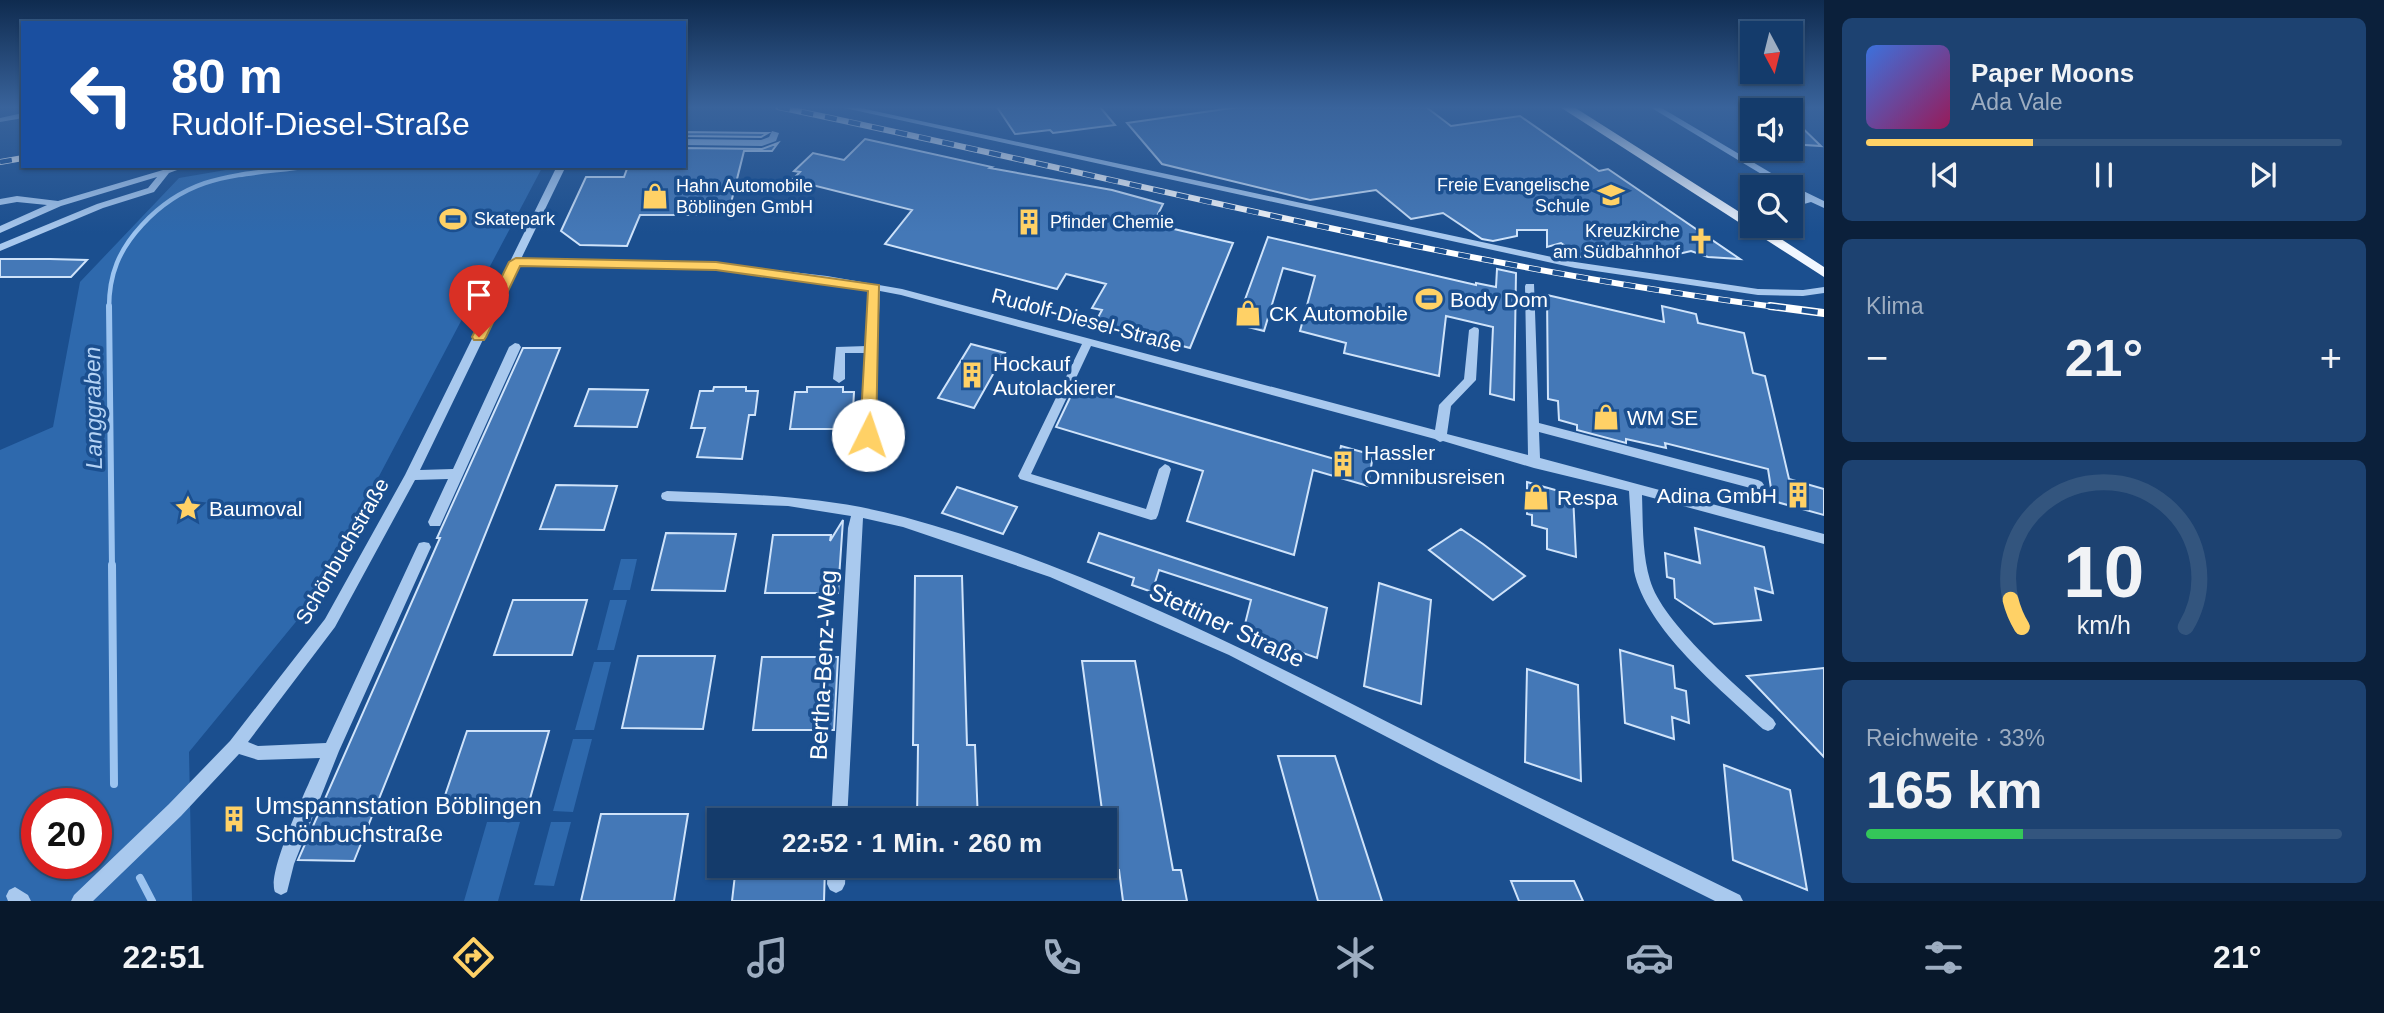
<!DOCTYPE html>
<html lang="de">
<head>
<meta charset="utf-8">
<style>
	body { margin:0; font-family:Helvetica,sans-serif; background:#1d4271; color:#f1f3f6; height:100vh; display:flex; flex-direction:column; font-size:26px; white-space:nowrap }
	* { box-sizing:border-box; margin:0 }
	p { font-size:23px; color:#9dadc1 }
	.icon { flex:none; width:38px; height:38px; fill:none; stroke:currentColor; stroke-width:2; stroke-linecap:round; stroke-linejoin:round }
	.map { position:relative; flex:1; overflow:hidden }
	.details { display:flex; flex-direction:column; gap:18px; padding:18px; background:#0b203b; width:560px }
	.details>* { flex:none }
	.hud { position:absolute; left:21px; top:21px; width:665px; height:147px; border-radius:0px; box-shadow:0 2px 5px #0004,0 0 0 2px #33557e; background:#1a4fa0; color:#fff; overflow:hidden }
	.needle { width:46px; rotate:173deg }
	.fabs { position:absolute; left:1740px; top:21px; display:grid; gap:14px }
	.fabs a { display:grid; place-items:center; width:63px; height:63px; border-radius:0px; background:#143b6b; box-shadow:0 2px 5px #0004,0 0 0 2px #33557e; font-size:35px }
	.speed { position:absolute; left:21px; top:788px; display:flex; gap:14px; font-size:35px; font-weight:700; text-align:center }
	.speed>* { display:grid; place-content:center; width:91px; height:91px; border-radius:50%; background:#143b6b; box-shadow:0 2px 5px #0004,0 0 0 2px #33557e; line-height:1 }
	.speed .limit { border:10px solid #d22; background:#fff; color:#111 }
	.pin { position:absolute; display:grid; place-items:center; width:60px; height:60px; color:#fff; margin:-72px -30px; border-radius:50% 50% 50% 0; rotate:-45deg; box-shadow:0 0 7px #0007 }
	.pin .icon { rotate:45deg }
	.me { position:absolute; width:77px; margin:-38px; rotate:4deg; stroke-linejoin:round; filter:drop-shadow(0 0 5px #0008) }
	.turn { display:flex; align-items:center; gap:24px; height:147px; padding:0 35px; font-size:32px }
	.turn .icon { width:91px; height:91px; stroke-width:2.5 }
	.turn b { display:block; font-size:49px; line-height:60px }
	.big { font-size:52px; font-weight:700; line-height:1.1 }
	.details .widget { flex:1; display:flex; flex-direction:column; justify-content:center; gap:10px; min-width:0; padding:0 24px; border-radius:10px; background:#1d4271 }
	.details .dial { align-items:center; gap:0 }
	.dial svg { height:182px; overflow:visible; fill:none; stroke:#33557e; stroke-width:7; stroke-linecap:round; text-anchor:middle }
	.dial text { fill:#f1f3f6; stroke:none }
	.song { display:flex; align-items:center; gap:21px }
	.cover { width:84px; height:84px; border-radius:10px; background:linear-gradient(135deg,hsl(220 70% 55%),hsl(330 70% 35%)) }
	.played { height:7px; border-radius:4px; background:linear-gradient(90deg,#ffd166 35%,#33557e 35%) }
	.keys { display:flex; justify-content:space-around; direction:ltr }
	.heat { display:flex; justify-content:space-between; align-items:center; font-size:38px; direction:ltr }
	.charge { height:10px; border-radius:5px; background:linear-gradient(90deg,#34c759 33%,#33557e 0) }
	.trip { position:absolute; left:707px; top:808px; width:410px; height:70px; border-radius:0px; background:#143b6b; box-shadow:0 2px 5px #0004,0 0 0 2px #33557e; font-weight:700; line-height:70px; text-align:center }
	.menu { display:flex; height:112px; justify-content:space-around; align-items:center; background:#08182b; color:#9dadc1 }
	.menu .icon { width:49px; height:49px }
	.menu .on { color:#ffd166 }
	.menu b { font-size:32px; color:#f1f3f6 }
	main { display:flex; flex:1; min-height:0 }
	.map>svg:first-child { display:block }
	.green { fill:#2e69ad; fill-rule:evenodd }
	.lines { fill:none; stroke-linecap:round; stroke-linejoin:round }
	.stream-far2 { stroke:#9cc4f0; stroke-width:4.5 }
	.stream-far1 { stroke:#9cc4f0; stroke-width:6 }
	.stream { stroke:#9cc4f0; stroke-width:8 }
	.building { fill:#4478b7; stroke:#cfe3fa; stroke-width:2 }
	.minor { fill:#a9c9ee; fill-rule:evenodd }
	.major { fill:#f0f6ff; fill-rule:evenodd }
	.rail-far1-casing { stroke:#fff; stroke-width:6 }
	.rail-casing { stroke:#fff; stroke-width:8 }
	.rail-far1 { stroke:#1b4f8f; stroke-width:4.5; stroke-dasharray:12; stroke-linecap:butt }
	.rail { stroke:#1b4f8f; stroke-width:5; stroke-dasharray:16; stroke-linecap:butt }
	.route { fill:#ffd166; stroke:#a68842; stroke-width:2 }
	.labels { text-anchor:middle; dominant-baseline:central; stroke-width:7; stroke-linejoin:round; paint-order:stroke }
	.far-poi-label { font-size:18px; fill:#fff; stroke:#1b4f8f; text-anchor:start }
	.poi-label { font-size:21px; fill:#fff; stroke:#1b4f8f; text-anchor:start }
	.street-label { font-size:21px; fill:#fff; stroke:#1b4f8f }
	.water-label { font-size:23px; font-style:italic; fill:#b5d3f5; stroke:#1b4f8f }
	.near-street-label { font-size:24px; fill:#fff; stroke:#1b4f8f }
	.near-poi-label { font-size:24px; fill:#fff; stroke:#1b4f8f; text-anchor:start }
</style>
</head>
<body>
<main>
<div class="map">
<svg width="1824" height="901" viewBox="0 0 1824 901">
	<rect width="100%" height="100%" fill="#1b4f8f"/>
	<!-- green -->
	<path class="green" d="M249,166H543L313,601L189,752L192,901H0V450L53,427L80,282L179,178ZM37,803H96V863H37Z
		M621,559H637L630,590H613Z
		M610,600H627L614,650H597Z
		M594,662H611L594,730H575Z
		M573,739H592L573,812L553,811Z
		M487,822H520L498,901H464Z
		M551,822H571L554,886L534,885Z"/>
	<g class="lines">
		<!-- stream-far2 -->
		<path class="stream-far2" d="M109,308C109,274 119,250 142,225C192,171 242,176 310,166"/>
		<!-- stream-far1 -->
		<path class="stream-far1" d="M109,306L112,567"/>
		<!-- stream -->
		<path class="stream" d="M112,565L114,784
			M140,878L152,901"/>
	</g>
	<!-- building -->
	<path class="building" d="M997,107H1100L1115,125L1053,133L1050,130L1015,134Z
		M1239,107H1426L1451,126L1520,116L1599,171L1608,169L1740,259L1708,257L1691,251L1653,260L1632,245L1581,257L1561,243L1547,247V230H1517V236L1493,241L1482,239L1443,213L1411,219L1376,190L1310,200L1162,164L1127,123Z
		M1790,116L1821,146L1790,144Z
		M684,132L768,133L761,137L684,136Z
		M865,139L992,167L990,168L1112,190L1163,204L1153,224L1233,243L1190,348L1095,323L1102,310L1092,308L1106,284L1066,274L1057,289L885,244L912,210L792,180L800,172L794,171L813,153L844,160Z
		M778,143L772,151H744L728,215H640L627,246L580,245L561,231L586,177H624L628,166H684V148L762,149Z
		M1268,237L1476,285V283L1496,287L1497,269L1516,273L1514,400L1490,394L1493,327L1446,316L1439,376L1344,353L1346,343L1300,331L1315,276L1283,268L1264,331L1236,324Z
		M0,259H50L87,260L71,277H0Z
		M1547,295L1664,322L1662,306L1696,314L1698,323L1744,333L1753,373L1765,376L1789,479L1824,489V515L1773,501L1768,469L1665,443L1666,448L1626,439V443L1577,430V425L1559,420L1558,401L1548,399Z
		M971,344L1005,353L974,408L938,398Z
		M523,348H560L354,861L298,860L440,538H437Z
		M1076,385L1338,460L1341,446L1373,455L1368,486L1313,470L1294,555L1187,521L1203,471L1056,427Z
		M714,387H746V391H758L755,415H749L742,459L697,457L705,428H691L700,391H713Z
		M807,387H843V392H854L852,429H790L795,392H807Z
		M589,389L648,390L637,427L575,426Z
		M1527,482L1573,495L1576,557L1547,549V529L1532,525V515L1527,514Z
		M556,485L617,486L604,530L540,529Z
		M957,487L1017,507L1003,534L942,513Z
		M843,520L838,593H765L773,535H831L830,541Z
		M1695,528L1764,547L1773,593L1755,588L1761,620L1714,624L1675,598L1674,579L1667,577L1665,553L1700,563Z
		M1461,529L1483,544L1525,576L1493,600L1429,550Z
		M666,533L736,534L725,591L652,590Z
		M1099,533L1327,608L1317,658L1243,632L1251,600L1159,570L1152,592L1132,585L1134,578L1088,562Z
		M915,576H962L967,745H975L978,821H917L918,745H913Z
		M1379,583L1431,600L1421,704L1364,686Z
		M513,600H587L572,655H494Z
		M1620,650L1673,666L1675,688L1686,691L1689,723L1672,717L1674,739L1625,723Z
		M638,656H715L703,729L622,728Z
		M762,657H838L834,730H753Z
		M1082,661H1135L1173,870H1181L1187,901H1123L1119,870H1110Z
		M1824,668V757L1747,676Z
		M1527,669L1578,685L1581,781L1525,762Z
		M467,731H549L526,813H439Z
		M1278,756H1335L1382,901H1318Z
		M1724,765L1790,790L1807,890L1733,860Z
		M601,814H688L674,901H581Z
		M736,866H825L824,901H732Z
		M1511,881H1574L1583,901H1519Z"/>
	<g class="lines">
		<!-- minor -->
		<path class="minor" d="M840,107H856L1575,262L1758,289L1803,290L1824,287V293L1803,296L1758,295L1575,268Z
			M1650,107H1660L1793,186L1824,201V208L1811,202L1790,208V202L1803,198L1790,192V187H1783Z
			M23,113V118L0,122V118Z
			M772,131L779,133L776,141L762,146L684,145V139L761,140L769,137Z
			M188,166L169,173L154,192L103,208L0,251V244L97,204L148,188L157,177L61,206L0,233V226L47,205L17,202L0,205V199L17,196L58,201L163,170L165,167Z
			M557,166H566L521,259L716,263L827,276L902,289L1435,430L1439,405L1464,379L1469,330L1474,327L1478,328L1479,330L1476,380L1451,406L1447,434L1528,455L1525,286L1526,284H1534L1539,423L1758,480L1762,482L1764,485L1762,488L1758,490L1539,432L1540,458L1824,534V544L1642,495C1643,523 1642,553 1650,580C1662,623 1739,688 1773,719L1776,724L1773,729L1768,731L1763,729C1720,689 1646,629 1634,571L1629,491L1534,468L1443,441L1440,442L1435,439L1091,346L1031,474L1146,509L1159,469L1165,464L1169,466L1171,469L1158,515L1156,519L1151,520L1020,479L1018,476L1082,344L901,295L880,291L874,435L868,439L862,435L866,353H845V379L839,383L833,379L836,347L867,346L870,290L827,282L716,269L519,265L420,470L453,469L509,347L515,343L519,344L521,347L440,526H430L428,522L448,479L415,480L335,627L248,742L258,746L326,743L417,547L419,543L424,542L429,543L431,547L339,751L294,864L287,892L281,895L275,892C266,872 310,782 320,758L258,760L239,754L181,816L93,901H71L74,895L169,804L230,741L325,619L405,475Z
			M667,491C747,494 826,496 904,517C1087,567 1258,656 1427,742C1530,794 1636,844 1740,895L1743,901H1715L1439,764L1229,655L1050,577L903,527L863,518L847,821H831L848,528L851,516L788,506L667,501L662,499L661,496L662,493Z
			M828,866H846L845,884L842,890L836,893L830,890L827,884Z
			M15,887L28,895L31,901H8L6,896L9,890Z"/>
		<!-- major -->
		<path class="major" d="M1560,107H1574L1752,220V226H1761L1824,267V277Z"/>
		<!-- rail-far1 casing -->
		<g class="rail-far1-casing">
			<path id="rail-far1" d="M778,107C1113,176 1444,265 1784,308
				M0,162L23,158"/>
		</g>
		<!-- rail casing -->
		<g class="rail-casing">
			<path id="rail" d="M1770,306L1824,313"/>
		</g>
		<!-- rail-far1 -->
		<use href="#rail-far1" class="rail-far1"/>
		<!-- rail -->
		<use href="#rail" class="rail"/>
	</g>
	<!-- sky -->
	<linearGradient id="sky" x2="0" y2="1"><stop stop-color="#0f2b4f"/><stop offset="0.46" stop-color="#39639b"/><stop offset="1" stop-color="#39639b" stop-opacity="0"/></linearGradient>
	<rect width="1824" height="233" fill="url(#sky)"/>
	<!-- route -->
	<path class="route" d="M516,258L716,262L879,285L876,435L868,440L860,435L868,291L716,270L520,266L486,337L484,340H474L472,337L509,262Z"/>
	<!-- icons -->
	<defs>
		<g id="school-bare" transform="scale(2.1)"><path d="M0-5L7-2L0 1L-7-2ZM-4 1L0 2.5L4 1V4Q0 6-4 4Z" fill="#ffd166" stroke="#1b4f8f" stroke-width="2.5" paint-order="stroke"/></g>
		<g id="shop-bare" transform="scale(2.1)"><path d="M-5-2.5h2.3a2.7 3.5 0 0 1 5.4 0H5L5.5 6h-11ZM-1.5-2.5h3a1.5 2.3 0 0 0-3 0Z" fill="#ffd166" stroke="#1b4f8f" stroke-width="2.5" paint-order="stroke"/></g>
		<g id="stadium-bare" transform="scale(2.1)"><path d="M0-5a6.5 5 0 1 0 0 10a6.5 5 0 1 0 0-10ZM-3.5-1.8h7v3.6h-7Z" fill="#ffd166" stroke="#1b4f8f" stroke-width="2.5" paint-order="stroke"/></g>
		<g id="building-bare" transform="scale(2.1)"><path d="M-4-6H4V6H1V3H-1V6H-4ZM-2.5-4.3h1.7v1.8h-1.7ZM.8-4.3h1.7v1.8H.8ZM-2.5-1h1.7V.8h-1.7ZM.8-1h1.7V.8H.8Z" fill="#ffd166" stroke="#1b4f8f" stroke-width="2.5" paint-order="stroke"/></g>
		<g id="church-bare" transform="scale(2.1)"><path d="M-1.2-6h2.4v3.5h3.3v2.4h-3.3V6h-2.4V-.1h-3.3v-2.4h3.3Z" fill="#ffd166" stroke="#1b4f8f" stroke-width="2.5" paint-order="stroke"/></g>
		<g id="sight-bare" transform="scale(2.1)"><path d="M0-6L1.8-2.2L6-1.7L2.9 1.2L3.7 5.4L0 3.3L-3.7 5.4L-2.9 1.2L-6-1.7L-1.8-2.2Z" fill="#ffd166" stroke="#1b4f8f" stroke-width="2.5" paint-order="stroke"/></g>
	</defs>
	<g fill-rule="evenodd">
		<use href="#school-bare" x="1611" y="195"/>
		<use href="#shop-bare" x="655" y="196"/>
		<use href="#stadium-bare" x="453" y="219"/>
		<use href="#building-bare" x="1029" y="222"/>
		<use href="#church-bare" x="1701" y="241"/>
		<use href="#stadium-bare" x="1429" y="299"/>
		<use href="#shop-bare" x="1248" y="313"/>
		<use href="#building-bare" x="972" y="375"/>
		<use href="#shop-bare" x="1606" y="417"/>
		<use href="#building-bare" x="1343" y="464"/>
		<use href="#building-bare" x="1798" y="495"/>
		<use href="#shop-bare" x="1536" y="497"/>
		<use href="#sight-bare" x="188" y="508"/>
		<use href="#building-bare" x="234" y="819"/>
	</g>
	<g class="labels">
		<!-- far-poi labels -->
		<g class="far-poi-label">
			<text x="1590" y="185" text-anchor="end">Freie Evangelische<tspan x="1590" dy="21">Schule</tspan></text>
			<text x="676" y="186">Hahn Automobile<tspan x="676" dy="21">Böblingen GmbH</tspan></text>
			<text x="474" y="219">Skatepark</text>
			<text x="1050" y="222">Pfinder Chemie</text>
			<text x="1680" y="231" text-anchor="end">Kreuzkirche<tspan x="1680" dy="21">am Südbahnhof</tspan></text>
		</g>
		<!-- poi labels -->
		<g class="poi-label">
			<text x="1450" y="299">Body Dom</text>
			<text x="1269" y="313">CK Automobile</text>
			<text x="993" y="363">Hockauf<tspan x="993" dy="24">Autolackierer</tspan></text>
			<text x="1627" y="417">WM SE</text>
			<text x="1364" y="452">Hassler<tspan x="1364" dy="24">Omnibusreisen</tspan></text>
			<text x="1777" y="495" text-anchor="end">Adina GmbH</text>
			<text x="1557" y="497">Respa</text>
			<text x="209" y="508">Baumoval</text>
		</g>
		<!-- street labels -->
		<g class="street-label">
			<text transform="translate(1087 320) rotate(15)">Rudolf-Diesel-Straße</text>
			<text transform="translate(342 551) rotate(-60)">Schönbuchstraße</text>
		</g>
		<!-- water labels -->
		<g class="water-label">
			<text transform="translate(93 408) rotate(-91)">Langgraben</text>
		</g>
		<!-- near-street labels -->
		<g class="near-street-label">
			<text transform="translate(1227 625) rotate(25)">Stettiner Straße</text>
			<text transform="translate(823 665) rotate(-87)">Bertha-Benz-Weg</text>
		</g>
		<!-- near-poi labels -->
		<g class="near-poi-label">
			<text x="255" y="805">Umspannstation Böblingen<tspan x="255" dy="28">Schönbuchstraße</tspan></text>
		</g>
	</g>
</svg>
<div class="fabs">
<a><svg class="needle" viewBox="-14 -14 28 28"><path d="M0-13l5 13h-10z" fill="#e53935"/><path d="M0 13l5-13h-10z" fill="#9dadc1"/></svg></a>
<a><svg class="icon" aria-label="sound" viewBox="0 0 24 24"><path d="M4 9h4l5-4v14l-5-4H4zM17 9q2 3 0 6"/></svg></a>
<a><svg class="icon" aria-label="search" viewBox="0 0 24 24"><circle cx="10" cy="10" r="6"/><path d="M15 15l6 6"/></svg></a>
</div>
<div class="speed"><div class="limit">20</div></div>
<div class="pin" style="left:479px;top:337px;background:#d93025"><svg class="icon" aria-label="arrive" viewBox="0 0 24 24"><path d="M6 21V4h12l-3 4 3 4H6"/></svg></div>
<svg class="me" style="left:868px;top:435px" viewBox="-20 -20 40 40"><circle r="19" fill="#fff"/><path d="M0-13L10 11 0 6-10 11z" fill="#ffd166"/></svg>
<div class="trip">22:52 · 1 Min. · 260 m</div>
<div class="hud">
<div class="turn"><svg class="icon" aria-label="left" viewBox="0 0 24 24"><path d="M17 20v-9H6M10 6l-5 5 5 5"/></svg><div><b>80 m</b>Rudolf-Diesel-Straße</div></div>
</div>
</div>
<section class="details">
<div class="widget">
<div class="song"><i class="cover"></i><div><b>Paper Moons</b><p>Ada Vale</p></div></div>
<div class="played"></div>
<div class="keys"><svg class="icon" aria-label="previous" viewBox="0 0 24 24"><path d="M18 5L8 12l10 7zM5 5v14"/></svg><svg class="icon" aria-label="pause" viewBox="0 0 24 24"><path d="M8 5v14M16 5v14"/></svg><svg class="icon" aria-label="next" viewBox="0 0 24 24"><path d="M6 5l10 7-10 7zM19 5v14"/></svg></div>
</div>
<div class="widget"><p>Klima</p>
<div class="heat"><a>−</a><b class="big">21°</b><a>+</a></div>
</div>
<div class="widget dial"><svg viewBox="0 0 100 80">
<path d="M14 69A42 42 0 1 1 86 69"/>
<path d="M14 69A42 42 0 0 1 9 57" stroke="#ffd166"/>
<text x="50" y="56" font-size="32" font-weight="700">10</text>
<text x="50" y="72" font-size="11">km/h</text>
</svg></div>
<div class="widget"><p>Reichweite · 33%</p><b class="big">165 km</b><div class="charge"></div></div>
</section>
</main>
<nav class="menu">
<b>22:51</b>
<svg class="icon on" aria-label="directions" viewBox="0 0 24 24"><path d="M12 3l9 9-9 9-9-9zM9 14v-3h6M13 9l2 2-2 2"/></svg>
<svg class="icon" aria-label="music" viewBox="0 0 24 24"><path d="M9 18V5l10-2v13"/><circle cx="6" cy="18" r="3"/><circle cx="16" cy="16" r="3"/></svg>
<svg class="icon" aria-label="phone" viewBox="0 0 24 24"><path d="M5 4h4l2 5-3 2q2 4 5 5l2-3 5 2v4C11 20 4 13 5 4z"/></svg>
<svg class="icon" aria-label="climate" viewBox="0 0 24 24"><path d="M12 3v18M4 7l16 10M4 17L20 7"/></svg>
<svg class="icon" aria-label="car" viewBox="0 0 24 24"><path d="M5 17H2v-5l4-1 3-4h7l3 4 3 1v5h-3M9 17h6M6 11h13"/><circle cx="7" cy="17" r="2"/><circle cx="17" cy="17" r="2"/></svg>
<svg class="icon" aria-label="filters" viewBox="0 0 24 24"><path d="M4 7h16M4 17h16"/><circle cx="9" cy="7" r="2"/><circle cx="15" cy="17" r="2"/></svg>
<b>21°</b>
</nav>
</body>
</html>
